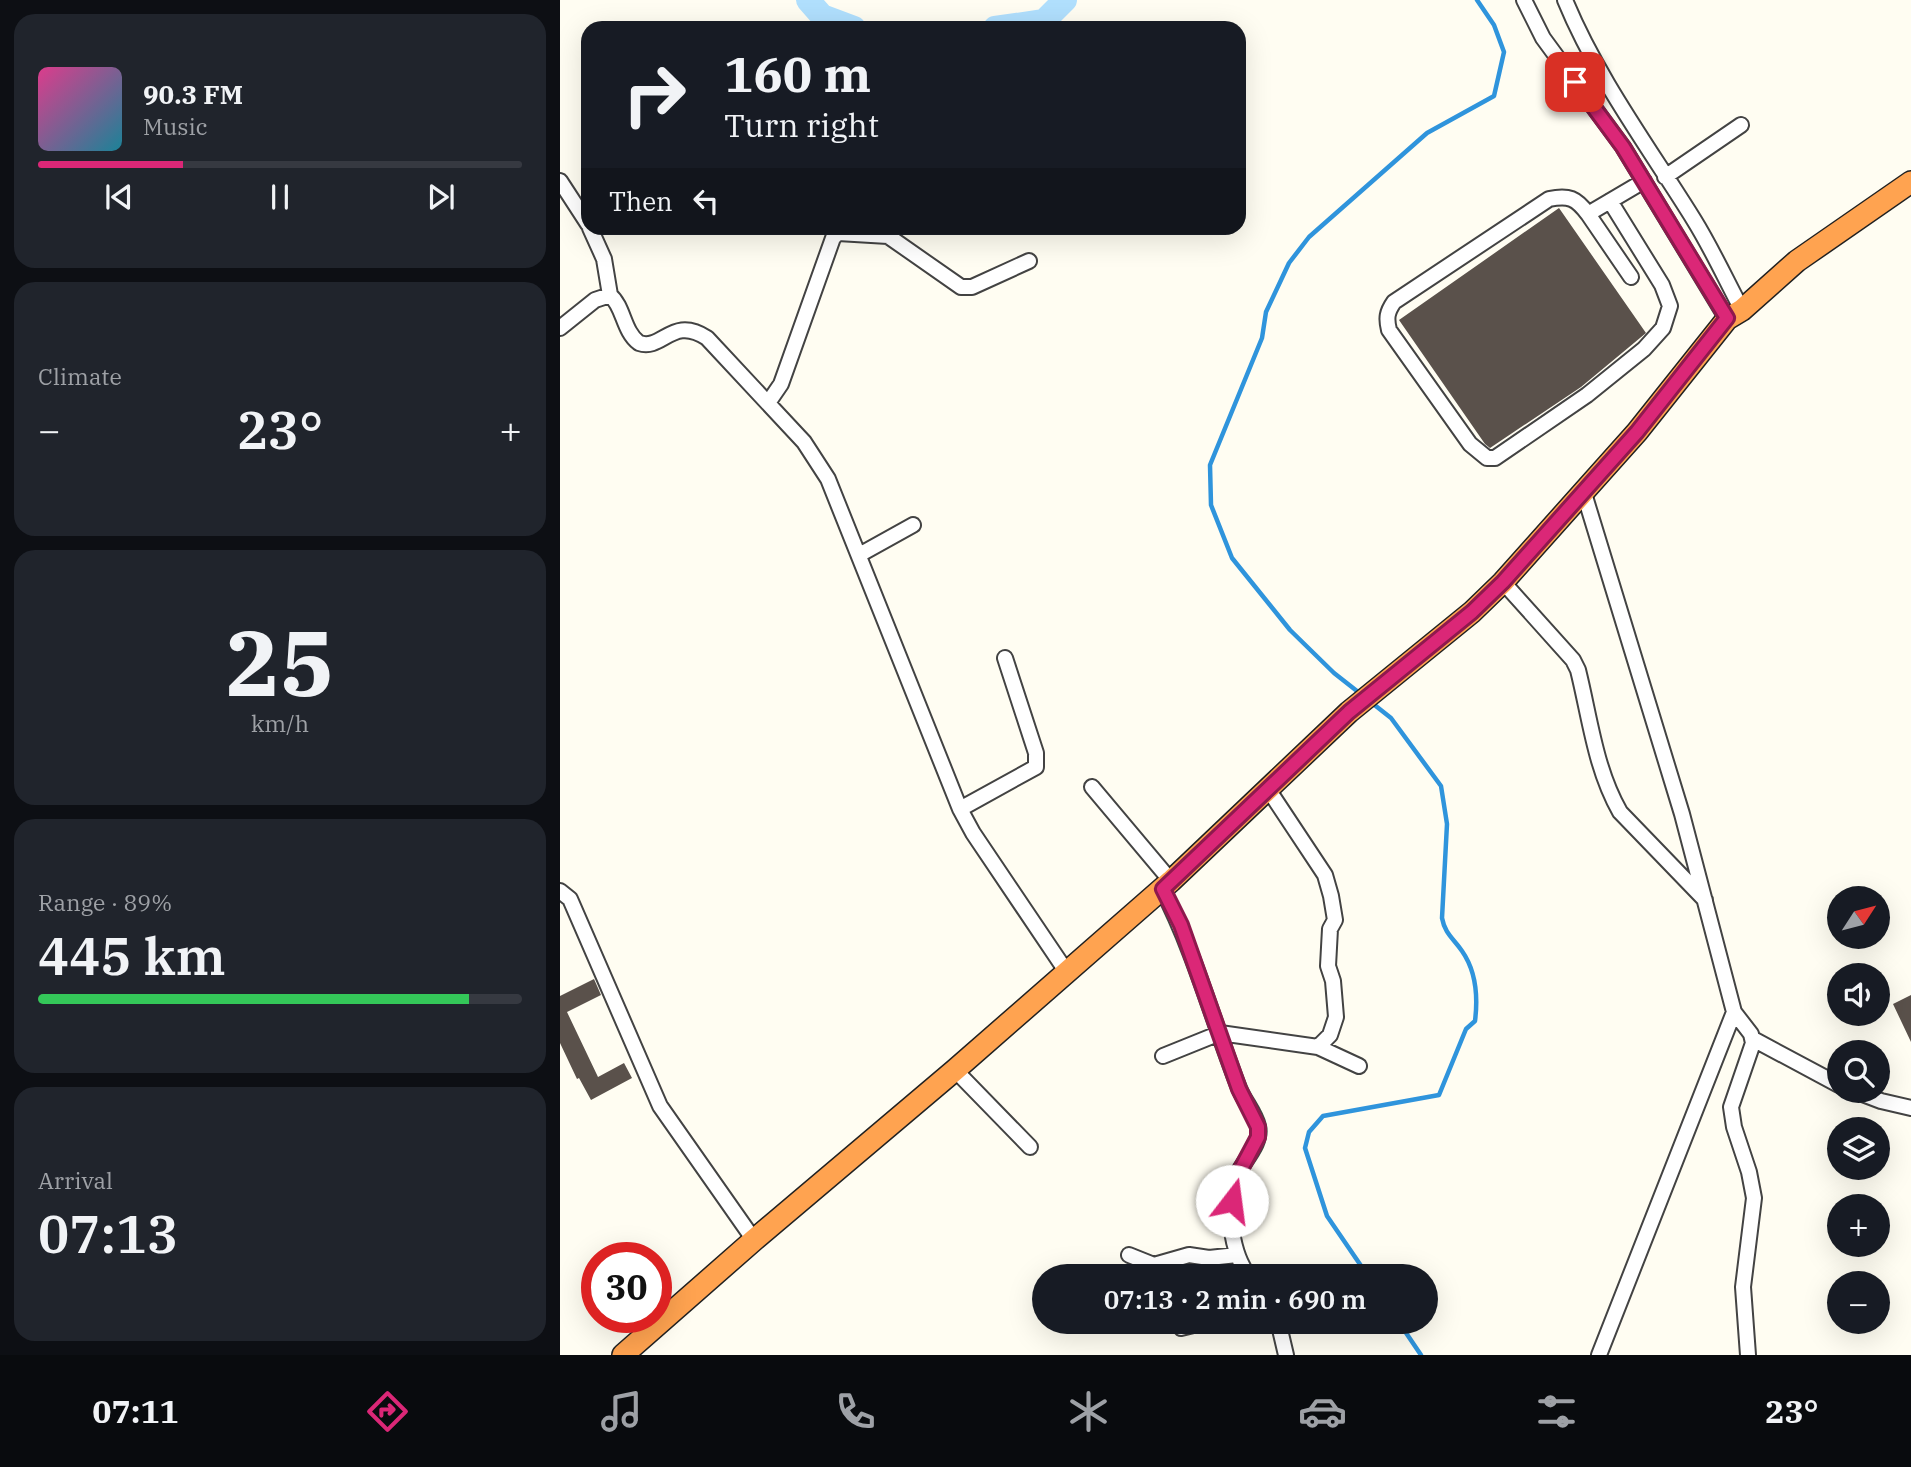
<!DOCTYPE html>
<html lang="en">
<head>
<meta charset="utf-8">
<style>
	body { margin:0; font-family:"IBM Plex Serif",serif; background:#20242c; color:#f1f3f6; height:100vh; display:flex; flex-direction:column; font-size:26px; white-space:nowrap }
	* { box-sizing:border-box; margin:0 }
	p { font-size:23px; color:#9ea1a6 }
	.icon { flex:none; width:38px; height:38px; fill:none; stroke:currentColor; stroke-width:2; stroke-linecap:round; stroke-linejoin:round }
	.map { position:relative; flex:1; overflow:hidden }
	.side { display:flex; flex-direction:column; gap:14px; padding:14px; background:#0d0f14; width:560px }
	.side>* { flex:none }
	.top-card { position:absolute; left:21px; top:21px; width:665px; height:214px; border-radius:21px; box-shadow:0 7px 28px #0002; background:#171b24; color:#f1f3f6; overflow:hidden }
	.needle { width:46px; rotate:54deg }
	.buttons { position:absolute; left:1267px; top:886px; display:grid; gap:14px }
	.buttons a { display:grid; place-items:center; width:63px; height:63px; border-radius:50%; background:#171b24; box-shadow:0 7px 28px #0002; font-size:35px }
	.speed { position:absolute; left:21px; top:1242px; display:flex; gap:14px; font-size:35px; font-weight:700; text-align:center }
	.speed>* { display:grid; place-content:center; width:91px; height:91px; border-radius:50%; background:#171b24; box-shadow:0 7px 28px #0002; line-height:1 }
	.speed .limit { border:10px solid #d22; background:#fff; color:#111 }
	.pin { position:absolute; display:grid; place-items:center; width:60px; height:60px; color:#fff; margin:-30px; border-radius:14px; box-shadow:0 4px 10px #0006 }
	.me { position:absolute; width:77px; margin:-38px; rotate:15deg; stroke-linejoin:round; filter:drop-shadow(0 0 5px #0008) }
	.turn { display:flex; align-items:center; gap:24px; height:147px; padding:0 28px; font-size:32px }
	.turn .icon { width:91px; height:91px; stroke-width:2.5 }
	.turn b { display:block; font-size:49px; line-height:60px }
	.then { display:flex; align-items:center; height:66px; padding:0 28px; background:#0003; gap:14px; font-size:26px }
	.big { font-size:52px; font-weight:600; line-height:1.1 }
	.side .card { flex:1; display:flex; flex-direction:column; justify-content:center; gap:10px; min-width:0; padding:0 24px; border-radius:21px; background:#20242c }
	.side .dial { align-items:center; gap:0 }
	.dial b { font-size:91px; line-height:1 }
	.song { display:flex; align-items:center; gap:21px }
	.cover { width:84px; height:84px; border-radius:10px; background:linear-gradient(135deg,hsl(330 70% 55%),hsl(190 70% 35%)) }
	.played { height:7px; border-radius:4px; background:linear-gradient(90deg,#db2777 30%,#363941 30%) }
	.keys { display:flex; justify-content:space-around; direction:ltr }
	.heat { display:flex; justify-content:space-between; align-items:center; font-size:38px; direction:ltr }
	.charge { height:10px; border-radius:5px; background:linear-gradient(90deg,#34c759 89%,#363941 0) }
	.trip { position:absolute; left:472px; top:1264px; width:406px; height:70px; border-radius:35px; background:#171b24; box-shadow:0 7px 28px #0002; font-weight:600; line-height:70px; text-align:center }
	.tab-bar { display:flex; height:112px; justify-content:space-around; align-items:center; background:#090b0e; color:#9ea1a6 }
	.tab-bar .icon { width:49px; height:49px }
	.tab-bar .active { color:#db2777 }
	.tab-bar b { font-size:32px; color:#f1f3f6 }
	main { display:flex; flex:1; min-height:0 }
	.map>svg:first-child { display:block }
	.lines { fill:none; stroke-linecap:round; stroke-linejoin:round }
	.stream { stroke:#2f94dc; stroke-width:4.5 }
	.river { stroke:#b0dffd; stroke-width:24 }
	.building { fill:#5a514b }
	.minor-casing { stroke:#434343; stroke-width:18 }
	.highway-casing { stroke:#212121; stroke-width:24 }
	.minor { stroke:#fff; stroke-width:14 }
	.highway { stroke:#ffa350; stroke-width:21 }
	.route-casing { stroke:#8e194d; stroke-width:18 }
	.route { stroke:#db2777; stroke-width:12 }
</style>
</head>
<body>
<main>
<section class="side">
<div class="card">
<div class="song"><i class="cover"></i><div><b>90.3 FM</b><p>Music</p></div></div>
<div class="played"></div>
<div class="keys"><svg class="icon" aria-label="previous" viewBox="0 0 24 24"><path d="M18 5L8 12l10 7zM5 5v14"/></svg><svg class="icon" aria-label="pause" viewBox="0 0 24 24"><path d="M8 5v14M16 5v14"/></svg><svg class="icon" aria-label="next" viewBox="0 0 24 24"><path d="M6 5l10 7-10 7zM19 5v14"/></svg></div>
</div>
<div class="card"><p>Climate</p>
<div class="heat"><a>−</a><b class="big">23°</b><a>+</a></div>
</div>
<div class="card dial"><b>25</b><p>km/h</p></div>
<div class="card"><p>Range · 89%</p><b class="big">445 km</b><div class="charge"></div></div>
<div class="card"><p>Arrival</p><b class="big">07:13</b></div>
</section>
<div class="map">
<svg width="1351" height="1355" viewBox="0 0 1351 1355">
	<rect width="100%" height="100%" fill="#fffdf2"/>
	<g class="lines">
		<!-- stream -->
		<path class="stream" d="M802,695L774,673L730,630L672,558L651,505L650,465L702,338L706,312L729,263L749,237L867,133L934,96L944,52L934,25L917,0
			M808,1276L767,1216L745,1148L749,1132L763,1116L879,1095L906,1029L915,1021C918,997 916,971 902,951C893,938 885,934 882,918L887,824L881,786L831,718L812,703
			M838,1321L861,1355"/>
		<!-- river -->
		<path class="river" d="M248,0L262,16L294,28
			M435,28L484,21L505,0"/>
	</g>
	<!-- building -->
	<path class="building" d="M999,208L1086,333L1021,387L930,448L925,444L839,320Z
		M34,979L41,995L7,1012L38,1077L64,1063L72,1078L31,1100L19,1078L17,1079L0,1043V996Z
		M1351,995V1042L1333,1004Z"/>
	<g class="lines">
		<!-- minor casing -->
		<g class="minor-casing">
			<path id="minor" d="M964,0L983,38L1063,147L1167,319
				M1005,0C1037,78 1090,149 1134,220C1152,249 1166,280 1182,310
				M1105,177L1181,125
				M0,181L28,224
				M1050,201L1102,285L1110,306L1103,328L1084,349L1027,395L935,458H927L910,444L829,330C826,318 827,312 834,302L989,199C1009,195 1016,198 1028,214L1084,181
				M1028,214L1071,277
				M30,228L44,259L50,295
				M0,328L35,300L50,295C64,307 63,331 79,343C103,351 112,315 147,338L244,442L268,479L400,809L413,833L506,971
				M208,403L221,384L273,238L278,233L328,236L401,287H412L469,261
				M1023,490L1122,814L1174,1012L1191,1034L1193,1043L1171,1107L1174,1127L1189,1172L1194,1198L1183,1287L1188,1355
				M299,555L353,525
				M943,582L1013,660L1018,670C1030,718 1035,768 1060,812L1145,900
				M532,787L611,881
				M708,789L765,875L771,896L775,920L770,929L768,966L773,981L776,1017L770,1035L758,1047
				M400,809L476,767V753L445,658
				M602,889C635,953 653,1022 679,1088C684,1101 695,1113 698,1126C703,1146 678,1165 673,1184C666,1210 672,1255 689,1276
				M0,891L10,899L100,1106L194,1240
				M1193,1039L1279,1085
				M603,1056L660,1033L758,1047L799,1066
				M395,1070L470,1147
				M1292,1090L1321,1101L1351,1108
				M569,1255L594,1265L629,1255L649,1258L677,1255
				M718,1321L726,1355
				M621,1328L650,1321
				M1039,1355L1174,1012"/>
		</g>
		<!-- highway casing -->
		<g class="highway-casing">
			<path id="highway" d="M63,1355L194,1240L395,1070L611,881L789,712L912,612L943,582L1077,432L1167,319L1182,310L1237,261L1351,182"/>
		</g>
		<!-- minor -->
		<use href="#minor" class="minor"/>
		<!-- highway -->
		<use href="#highway" class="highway"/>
	</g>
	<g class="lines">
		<!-- route casing -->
		<g class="route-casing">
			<path id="route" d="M672,1201L673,1184L698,1137V1127L679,1089L621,925L603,889L789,712L912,612L943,582L1077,432L1167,318L1063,147L1015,82"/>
		</g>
		<!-- route -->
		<use href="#route" class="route"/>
	</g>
</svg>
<div class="buttons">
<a><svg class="needle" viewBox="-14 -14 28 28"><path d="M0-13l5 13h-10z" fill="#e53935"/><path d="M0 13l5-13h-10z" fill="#9ea1a6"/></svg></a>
<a><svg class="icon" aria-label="sound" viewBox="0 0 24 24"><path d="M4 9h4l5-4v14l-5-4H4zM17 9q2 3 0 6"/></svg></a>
<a><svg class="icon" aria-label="search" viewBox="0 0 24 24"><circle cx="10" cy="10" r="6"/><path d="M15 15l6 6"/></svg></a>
<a><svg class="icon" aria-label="layers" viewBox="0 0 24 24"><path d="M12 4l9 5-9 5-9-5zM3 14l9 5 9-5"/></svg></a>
<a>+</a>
<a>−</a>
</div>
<div class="speed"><div class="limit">30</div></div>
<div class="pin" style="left:1015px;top:82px;background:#d93025"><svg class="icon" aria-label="arrive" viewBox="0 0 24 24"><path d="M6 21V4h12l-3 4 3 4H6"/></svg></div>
<svg class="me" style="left:672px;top:1201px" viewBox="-20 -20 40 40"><circle r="19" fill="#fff"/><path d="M0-13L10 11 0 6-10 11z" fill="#db2777"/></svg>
<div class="trip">07:13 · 2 min · 690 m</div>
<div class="top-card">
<div class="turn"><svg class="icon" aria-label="right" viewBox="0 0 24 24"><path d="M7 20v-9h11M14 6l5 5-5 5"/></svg><div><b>160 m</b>Turn right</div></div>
<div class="then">Then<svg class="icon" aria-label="left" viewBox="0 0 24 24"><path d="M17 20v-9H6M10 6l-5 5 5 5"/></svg></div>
</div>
</div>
</main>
<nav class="tab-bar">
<b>07:11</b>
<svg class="icon active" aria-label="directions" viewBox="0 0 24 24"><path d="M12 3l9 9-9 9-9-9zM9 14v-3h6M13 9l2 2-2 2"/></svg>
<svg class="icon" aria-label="music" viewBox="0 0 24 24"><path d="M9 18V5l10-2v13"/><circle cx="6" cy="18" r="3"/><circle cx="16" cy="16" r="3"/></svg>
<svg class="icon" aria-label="phone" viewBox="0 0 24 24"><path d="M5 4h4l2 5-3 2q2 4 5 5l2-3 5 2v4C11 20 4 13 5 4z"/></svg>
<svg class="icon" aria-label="climate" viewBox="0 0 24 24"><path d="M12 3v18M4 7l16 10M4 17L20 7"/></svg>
<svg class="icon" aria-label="car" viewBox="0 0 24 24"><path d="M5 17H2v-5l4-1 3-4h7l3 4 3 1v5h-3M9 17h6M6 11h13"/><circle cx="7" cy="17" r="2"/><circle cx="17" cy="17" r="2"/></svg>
<svg class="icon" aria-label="filters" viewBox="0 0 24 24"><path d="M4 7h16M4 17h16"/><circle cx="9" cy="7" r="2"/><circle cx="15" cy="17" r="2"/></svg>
<b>23°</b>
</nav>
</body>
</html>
